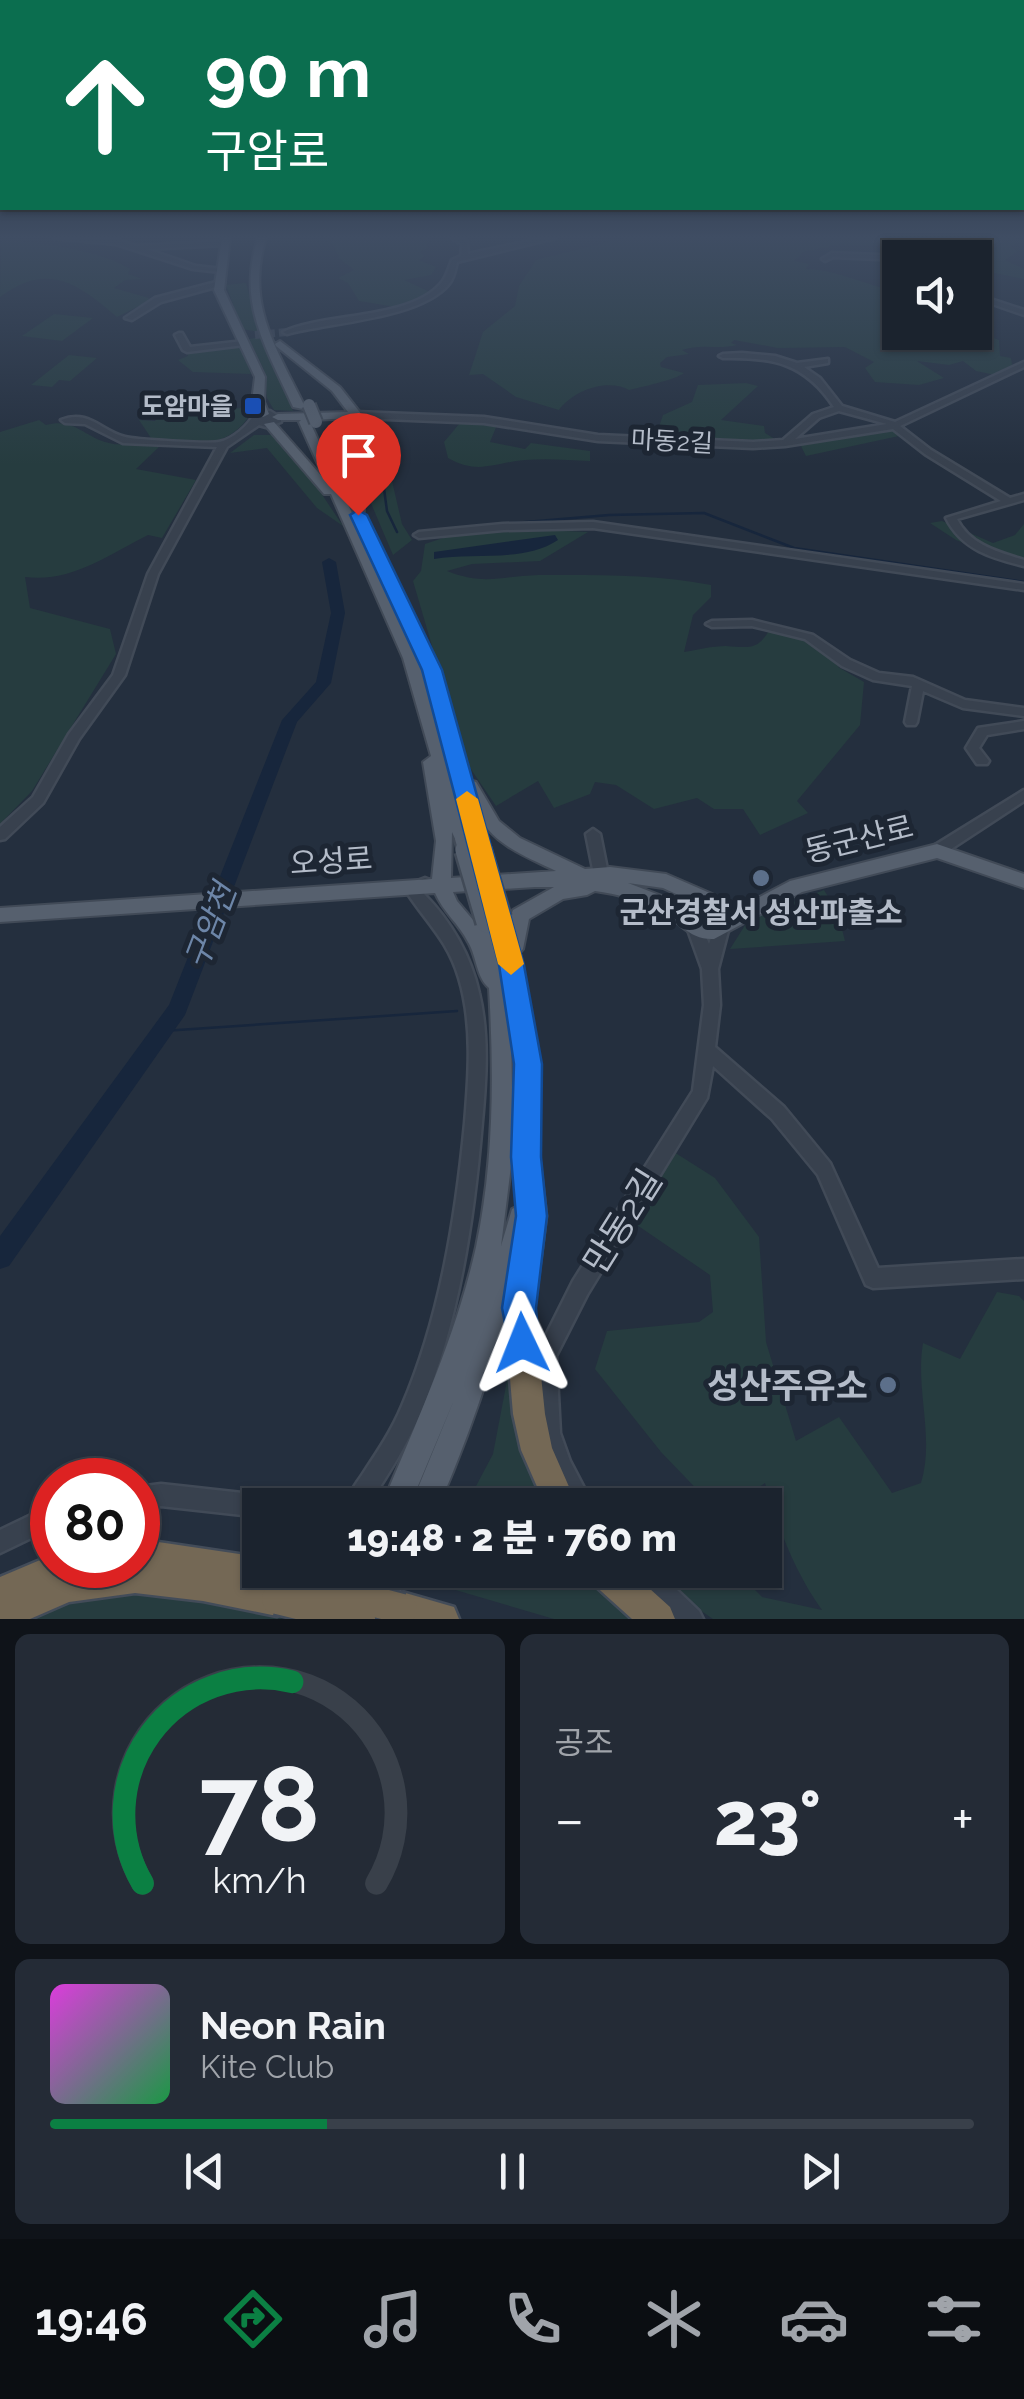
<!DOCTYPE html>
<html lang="ko">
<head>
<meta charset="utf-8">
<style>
	body { margin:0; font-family:Raleway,"Noto Sans KR",sans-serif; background:#242b36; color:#f1f3f6; height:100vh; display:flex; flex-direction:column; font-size:38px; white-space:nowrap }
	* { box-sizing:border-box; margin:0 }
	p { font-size:32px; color:#a0a4aa }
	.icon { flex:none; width:55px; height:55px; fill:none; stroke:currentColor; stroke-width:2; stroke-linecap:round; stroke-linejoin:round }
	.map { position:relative; height:1619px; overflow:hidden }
	.side { display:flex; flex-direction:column; gap:15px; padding:15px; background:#0f1319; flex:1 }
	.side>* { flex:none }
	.guide { position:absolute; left:0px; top:0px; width:1025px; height:210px; box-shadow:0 2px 8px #0004,0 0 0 2px #39404a; background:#0b6e4f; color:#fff; overflow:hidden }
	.tools { position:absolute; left:882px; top:240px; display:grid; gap:20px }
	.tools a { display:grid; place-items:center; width:110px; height:110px; border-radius:0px; background:#1b232e; box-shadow:0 2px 8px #0004,0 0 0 2px #39404a; font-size:50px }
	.speed { position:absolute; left:30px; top:1458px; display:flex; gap:20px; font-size:50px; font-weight:700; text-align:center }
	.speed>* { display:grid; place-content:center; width:130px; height:130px; border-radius:50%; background:#1b232e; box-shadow:0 2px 8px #0004,0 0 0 2px #39404a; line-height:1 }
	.speed .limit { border:15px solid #d22; background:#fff; color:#111 }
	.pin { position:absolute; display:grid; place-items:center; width:85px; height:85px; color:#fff; margin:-102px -42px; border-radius:50% 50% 50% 0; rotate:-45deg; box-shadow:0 0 10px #0007 }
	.pin .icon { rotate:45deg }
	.me { position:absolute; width:110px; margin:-55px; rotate:358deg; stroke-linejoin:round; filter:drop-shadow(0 0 8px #0008) }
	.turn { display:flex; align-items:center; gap:35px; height:210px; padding:0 40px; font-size:45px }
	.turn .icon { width:130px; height:130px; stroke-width:2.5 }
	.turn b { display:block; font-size:70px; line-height:85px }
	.big { font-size:75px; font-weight:800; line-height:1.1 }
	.side .card { flex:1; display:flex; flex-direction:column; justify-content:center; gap:15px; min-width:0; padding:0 35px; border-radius:15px; background:#242b36 }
	.side .dial { align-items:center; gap:0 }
	.dial svg { height:260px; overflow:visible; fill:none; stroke:#39404a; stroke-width:7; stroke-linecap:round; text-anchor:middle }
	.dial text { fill:#f1f3f6; stroke:none }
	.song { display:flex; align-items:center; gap:30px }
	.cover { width:120px; height:120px; border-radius:15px; background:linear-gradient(135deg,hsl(300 70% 55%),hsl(140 70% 35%)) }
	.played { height:10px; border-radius:5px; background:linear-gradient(90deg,#0b8043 30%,#39404a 30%) }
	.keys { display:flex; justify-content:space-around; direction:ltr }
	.heat { display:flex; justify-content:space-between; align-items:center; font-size:55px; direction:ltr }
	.side .tiles { flex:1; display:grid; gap:15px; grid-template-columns:1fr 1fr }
	.card:last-child { grid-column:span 2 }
	.trip { position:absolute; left:242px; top:1488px; width:540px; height:100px; border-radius:0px; background:#1b232e; box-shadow:0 2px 8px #0004,0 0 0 2px #39404a; font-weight:800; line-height:100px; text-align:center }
	.menu { display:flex; height:160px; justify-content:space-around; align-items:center; background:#0b0e12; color:#a0a4aa }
	.menu .icon { width:70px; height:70px }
	.menu .active { color:#0b8043 }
	.menu b { font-size:45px; color:#f1f3f6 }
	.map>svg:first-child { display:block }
	.green { fill:#263c3f }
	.water { fill:#17263c }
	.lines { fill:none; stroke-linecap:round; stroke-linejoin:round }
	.stream { stroke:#17263c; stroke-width:2.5 }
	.river { fill:#17263c; fill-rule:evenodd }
	.minor-tunnel { stroke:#3a4453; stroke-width:8; stroke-dasharray:8 4; stroke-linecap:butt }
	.minor-casing { stroke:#414a57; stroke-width:5 }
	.major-casing { stroke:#414a57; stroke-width:4 }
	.highway-casing { stroke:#434c59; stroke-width:5 }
	.minor { fill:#38414e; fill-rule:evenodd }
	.major { fill:#56606e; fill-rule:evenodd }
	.highway { fill:#746855; fill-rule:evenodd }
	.major-bridge-far2-casing { stroke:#414a57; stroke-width:16; stroke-linecap:butt }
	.major-bridge-far1-casing { stroke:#414a57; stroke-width:21; stroke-linecap:butt }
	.major-bridge-casing { stroke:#414a57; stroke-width:26; stroke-linecap:butt }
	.highway-bridge-casing { stroke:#434c59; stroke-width:35; stroke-linecap:butt }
	.major-bridge-far2 { stroke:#56606e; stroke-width:12 }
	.major-bridge-far1 { stroke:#56606e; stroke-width:16 }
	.major-bridge { stroke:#56606e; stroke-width:21 }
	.highway-bridge { stroke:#746855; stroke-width:30 }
	.route { fill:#1a73e8; stroke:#114b97; stroke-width:2.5 }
	.slow { fill:#f59e0b }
	.transit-dot { fill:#1a4fb4; stroke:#1d2633; stroke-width:4 }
	.service-dot { fill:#5c6f8a; stroke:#1d2633; stroke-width:4 }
	.labels { text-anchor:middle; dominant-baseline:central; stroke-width:10; stroke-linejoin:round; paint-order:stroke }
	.far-poi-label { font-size:25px; font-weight:bold; fill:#b4bcc9; stroke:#1d2633; text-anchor:end }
	.far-street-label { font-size:25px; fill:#b4bcc9; stroke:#1d2633 }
	.street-label { font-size:30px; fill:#b4bcc9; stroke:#1d2633 }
	.poi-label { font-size:30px; font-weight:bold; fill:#b4bcc9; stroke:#1d2633 }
	.water-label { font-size:32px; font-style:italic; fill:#6d86a8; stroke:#1d2633 }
	.near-street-label { font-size:35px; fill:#b4bcc9; stroke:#1d2633 }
	.near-poi-label { font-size:35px; font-weight:bold; fill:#b4bcc9; stroke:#1d2633; text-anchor:end }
</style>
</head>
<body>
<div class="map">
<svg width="1024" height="1619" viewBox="0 0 1024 1619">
	<rect width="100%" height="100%" fill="#242f3e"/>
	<!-- green -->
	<path class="green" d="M1,238C44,246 91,246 130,269L128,274L142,279L125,280L114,288L149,298L147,302L117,317C78,284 49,261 0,297Z
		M329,238H428L426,249L420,252L425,256L419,260L436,267L431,275L404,280L432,293L402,308L359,301L348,283L338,278L354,270L340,259Z
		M624,238H1017L1021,241L1010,247L1018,251L1005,260L1024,269V279L975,269V258L899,255L879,246L841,244L803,252L794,261L809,264L806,269C835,269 868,286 900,292V332L975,331L999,340L1000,356L1011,358L1012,365L995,375L976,371L963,361L949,365L917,361L944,378L919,385L875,382L865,368L874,362L845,347L778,348L734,340L731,343L737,345C718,350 702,343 682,350L689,354L667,357L660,363L661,367L684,373C675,380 641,387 629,390C606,378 573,391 559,410L516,397L483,374L469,375L483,332L515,306L519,286L536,260Z
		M246,283L259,332L242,329L226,285Z
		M54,314L93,318L62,341L22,336Z
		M261,337L293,411L274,410L267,398L264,370L249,339Z
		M240,345L251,374L193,372L178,360L188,356L187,351Z
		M69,355L97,358L70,381L59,380L52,387L31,385Z
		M746,383L758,386L721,420L764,426L765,433L778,441L656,436L663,415L692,402L698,385Z
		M255,407C231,449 204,443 160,446L136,469L196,480L162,538L148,535C108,555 71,583 25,577L30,608L110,629L116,654L32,791L0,824V432L39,420L46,425C74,417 84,437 109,443C121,447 139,441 151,438L139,420L155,421L161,414Z
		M460,423L497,425L490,442L525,449L531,443L590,451V461C569,460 546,458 525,460C493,463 478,475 448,458L444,442Z
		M891,429L899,436L806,456L800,444Z
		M369,431L382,438L402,524L412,540L393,555L367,494Z
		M254,435H272L301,463L343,526L317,508L267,448L230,453Z
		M942,521L993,543L1015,535L1024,524V566L956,540L930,523Z
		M519,529L588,532L540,561L472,564L447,571C485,586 501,576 539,575C596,575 655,574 711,585V597L693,615L684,652C697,650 712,646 726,646C752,648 758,650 772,626L806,633L843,661L838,667L864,682L860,725L797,801L808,813L760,835L743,809H714L697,798L654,809L616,785L595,782L590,794L554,808L538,781L496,806L466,762L413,581L421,571L425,544L449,536Z
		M824,890L838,913L845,941L730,949L749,919Z
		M674,1152L715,1178L759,1237L766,1342L796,1441L839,1417L892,1493L921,1483C935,1437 915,1390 923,1343L960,1359L997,1292L1019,1296L1024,1301V1619H713L691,1604L663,1570H735L762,1597L822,1610C794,1571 779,1529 765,1483L731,1505H712L661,1452L595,1369L607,1331L699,1322L713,1312L710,1275L634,1223Z
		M509,1370L531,1478L549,1505H466L493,1454Z
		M431,1570H592L617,1608L634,1619H554L425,1581Z
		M83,1588C150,1592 220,1597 283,1619H21Z"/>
	<!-- water -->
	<path class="water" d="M555,535L558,540C524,563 473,552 434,559V552Z"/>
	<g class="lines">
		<!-- stream -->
		<path class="stream" d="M376,429L387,511L397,532
			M465,527L609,515L704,513L794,548L1024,582
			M163,1031L457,1011"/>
		<!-- river -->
		<path class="river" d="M329,558L336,562L345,613L331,683L297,722L185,1015L9,1266L0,1269V1236L169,1005L282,720L316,682L331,613L322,562Z"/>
		<!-- minor-tunnel -->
		<path class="minor-tunnel" d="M255,335L287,332"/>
		<!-- minor casing -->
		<g class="minor-casing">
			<path id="minor" d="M54,238L117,240L136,246L225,241L228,243L225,245L146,249L196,266L222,269L220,272L193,269L116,244Z
				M452,238H460L467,242L468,254L543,238H555L457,262C455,270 454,278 449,284C420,319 331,322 287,334L283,332C326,312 412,320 442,282C447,276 449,267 452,260L461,256L462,244Z
				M832,253L900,256L903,258H900V260L833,257L825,261L822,259Z
				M220,281L224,283L223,285L161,302L132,320L125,318L155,298Z
				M975,294L1024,310V315L975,298Z
				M179,333H182L190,347L244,341L248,343L244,345L187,352L183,350L175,335Z
				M742,353L775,356L797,363L828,359V363L804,367L820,378L842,406L895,422L1024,362V367L900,426L931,450L1010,498L1024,494V500L957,519C970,545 998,552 1024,560V566C992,558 962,550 946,518L1001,501L925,454L893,429L785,446L753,448L598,441L484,423L361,418L368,451L363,515L358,518L353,515C354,481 364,448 352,415L356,412L484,417L598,435L753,442L783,440L813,414L834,407C805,363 773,357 723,358L719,356L723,354ZM839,411L887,424L795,439L819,418Z
				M270,411L281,418V422L266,427L259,425L227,447L158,574L125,675L79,739L43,803L5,839L0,840V827L33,797L69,734L113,675L148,574L217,447L123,443L85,424L65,423L61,420C89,409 101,431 125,437C135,440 211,444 219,442C232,440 249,425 254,414Z
				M593,522L1024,584V590L593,528L503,530L419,538L414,535L419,532L503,524Z
				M752,620L813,635L850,660L879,673L913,677L965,700L1024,708V716L963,708L923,691L917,722L915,725H907L905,722L912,686L873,680L842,666L805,639L752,626L712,627L706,624L712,621Z
				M1024,721V729L987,735L979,748L989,761L987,764H977L966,748L978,728Z
				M1024,790V801L942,855H932L930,851L932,847Z
				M593,829L600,834L608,874L606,878H596L594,874L586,834Z
				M425,878L430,880L432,884L424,894C451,921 471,956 479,993C489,1034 486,1080 482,1122C474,1219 459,1322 421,1412C407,1445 388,1475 368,1505H344C349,1493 357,1483 364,1472C378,1451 392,1430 402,1406C440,1318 456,1217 465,1123C469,1076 473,1024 459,978C448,941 428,924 408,894L420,880Z
				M721,921L726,923L729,927L718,969L720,1005L715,1047L784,1107L830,1163L878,1268L1024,1259V1279L873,1288L866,1285L818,1175L772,1119L713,1066L707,1098L587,1295L556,1356L560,1433L570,1461L593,1505H570L553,1475L538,1433L536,1355L573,1281L693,1091L704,1005L702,969L688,930L691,926L696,924L701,926L709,944L716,923Z
				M161,1484L260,1495L268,1498L271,1505H260V1517L161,1506L138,1509V1487Z
				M52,1505V1528L0,1553V1530Z
				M627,1570H656L699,1611L703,1619H674L631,1578Z"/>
		</g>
		<!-- major casing -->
		<g class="major-casing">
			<path id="major" d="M222,238H230L224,290L265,377L264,402L269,414L263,417L257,414L252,402L255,377L214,290Z
				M258,238H266C245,304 277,349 305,407L303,409L293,407C267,349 236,303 258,238Z
				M280,341L340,387L362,415L356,418L309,420L419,658L437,721L424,670L396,608L398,605H408L410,608L440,670L469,780L476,782L499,821L520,838L585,869L610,867L666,874L726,900L731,912L790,881L937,844L1024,874V888L937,858L802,892L714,939C687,940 679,920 658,909C638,899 617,894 595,891L587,895L563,899L529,919L523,949L517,956L539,1064L537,1166L533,1174L525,1177L517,1174L513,1166L517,1064L511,1031L513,1150L501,1246L512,1209L520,1205L528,1209L532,1217C508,1316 480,1412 439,1505H411L454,1400L410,1505H382C417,1420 456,1337 476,1247C494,1162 494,1075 489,988C476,977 477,957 468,942C459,924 443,912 435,893L0,922V908L432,879L436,841L423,762L431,756L403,658L331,494H324L264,424L274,422L325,480L299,422L301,420H278L272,417L278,414L348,412L332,391L276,346L275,344ZM479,817C496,846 527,857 556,871L451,878L452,832L457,843L463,845L481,840L484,835ZM628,883L663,888L711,910L715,918L709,924L700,922L675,901ZM535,887H554L513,910L510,918L507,913L500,911L491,916L480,917L479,927L457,901L453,892Z
				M347,1570H378L358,1612L347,1616L336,1612L332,1601Z
				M380,1570H410L388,1619H366L362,1610Z"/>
		</g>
		<!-- highway casing -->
		<g class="highway-casing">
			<path id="highway" d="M526,1145L535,1148L539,1157L546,1216L534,1308L545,1414L552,1448L577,1505H545L521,1450L513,1414L504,1308L518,1216L513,1157L517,1148Z
				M138,1539L260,1557V1570H299L302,1578L297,1590L291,1592L294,1599L289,1611L277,1616L203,1601L135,1593L69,1602L30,1619H0V1577L52,1555V1565H138Z
				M586,1570H629L670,1607L675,1619H632L591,1582Z
				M402,1592L454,1607L459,1619H389L385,1609L390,1597Z"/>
		</g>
		<!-- minor -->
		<use href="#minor" class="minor"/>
		<!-- major -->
		<use href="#major" class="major"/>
		<!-- highway -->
		<use href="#highway" class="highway"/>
		<!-- major-bridge-far2 casing -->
		<g class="major-bridge-far2-casing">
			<path id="major-bridge-far2" d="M309,405L316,422"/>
		</g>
		<!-- major-bridge-far1 casing -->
		<g class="major-bridge-far1-casing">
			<path id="major-bridge-far1" d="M475,835L480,852
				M463,838L467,852"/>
		</g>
		<!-- major-bridge casing -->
		<g class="major-bridge-casing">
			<path id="major-bridge" d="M466,850L487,922
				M480,850L500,918"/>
		</g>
		<!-- highway-bridge casing -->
		<g class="highway-bridge-casing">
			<path id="highway-bridge" d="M285,1578L402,1609
				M277,1599L360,1619"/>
		</g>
		<!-- major-bridge-far2 -->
		<use href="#major-bridge-far2" class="major-bridge-far2"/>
		<!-- major-bridge-far1 -->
		<use href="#major-bridge-far1" class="major-bridge-far1"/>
		<!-- major-bridge -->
		<use href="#major-bridge" class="major-bridge"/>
		<!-- highway-bridge -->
		<use href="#highway-bridge" class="highway-bridge"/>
	</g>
	<!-- sky -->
	<linearGradient id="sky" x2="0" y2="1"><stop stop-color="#141a22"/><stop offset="0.51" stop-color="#3f4d63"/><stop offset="1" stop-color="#3f4d63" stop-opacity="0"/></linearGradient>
	<rect width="1024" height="465" fill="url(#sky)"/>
	<!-- route -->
	<path class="route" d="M358,510L367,515L442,670L524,965L542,1064L541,1157L547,1216L536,1308L539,1343L534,1355L522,1360L511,1355L502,1308L516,1216L511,1157L514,1064L499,965L422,670L350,515Z"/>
	<!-- slow -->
	<path class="slow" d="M467,791L478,799L524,964L511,975L498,964L456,799Z"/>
	<!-- markers -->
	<rect class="transit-dot" x="243" y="396" width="20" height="20" rx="5"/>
	<g class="service-dot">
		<circle cx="761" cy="878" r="10"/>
		<circle cx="888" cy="1385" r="10"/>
	</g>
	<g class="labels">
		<!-- far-poi labels -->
		<g class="far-poi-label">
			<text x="233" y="406">도암마을</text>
		</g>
		<!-- far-street labels -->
		<g class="far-street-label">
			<text transform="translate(672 441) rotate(3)">마동2길</text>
		</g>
		<!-- street labels -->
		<g class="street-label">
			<text transform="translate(859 839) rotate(-14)">동군산로</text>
			<text transform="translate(331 861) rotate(-4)">오성로</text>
		</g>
		<!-- poi labels -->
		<g class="poi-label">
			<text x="761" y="912">군산경찰서 성산파출소</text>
		</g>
		<!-- water labels -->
		<g class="water-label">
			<text transform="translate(210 926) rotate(-69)">구암천</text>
		</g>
		<!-- near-street labels -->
		<g class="near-street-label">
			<text transform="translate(622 1221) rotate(-58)">만동2길</text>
		</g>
		<!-- near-poi labels -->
		<g class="near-poi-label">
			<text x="868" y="1385">성산주유소</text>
		</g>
	</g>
</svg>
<div class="tools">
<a><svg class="icon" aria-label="sound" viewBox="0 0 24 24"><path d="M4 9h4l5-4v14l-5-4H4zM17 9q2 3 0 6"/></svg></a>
</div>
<div class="speed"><div class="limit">80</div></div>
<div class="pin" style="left:358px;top:515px;background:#d93025"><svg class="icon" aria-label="arrive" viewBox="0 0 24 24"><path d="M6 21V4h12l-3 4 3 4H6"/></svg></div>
<svg class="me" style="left:522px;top:1343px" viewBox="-20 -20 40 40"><path d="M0-17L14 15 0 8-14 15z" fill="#1a73e8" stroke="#fff" stroke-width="4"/></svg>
<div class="trip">19:48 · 2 분 · 760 m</div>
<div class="guide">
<div class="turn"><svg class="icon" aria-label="ahead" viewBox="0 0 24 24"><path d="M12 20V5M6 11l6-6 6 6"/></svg><div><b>90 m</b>구암로</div></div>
</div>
</div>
<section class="side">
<div class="tiles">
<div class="card dial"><svg viewBox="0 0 100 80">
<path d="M14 69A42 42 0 1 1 86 69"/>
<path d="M14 69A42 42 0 0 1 60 7" stroke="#0b8043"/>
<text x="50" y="56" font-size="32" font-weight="700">78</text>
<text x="50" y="72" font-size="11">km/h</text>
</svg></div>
<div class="card"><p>공조</p>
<div class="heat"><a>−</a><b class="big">23°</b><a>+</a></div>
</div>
<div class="card">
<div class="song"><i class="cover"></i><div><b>Neon Rain</b><p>Kite Club</p></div></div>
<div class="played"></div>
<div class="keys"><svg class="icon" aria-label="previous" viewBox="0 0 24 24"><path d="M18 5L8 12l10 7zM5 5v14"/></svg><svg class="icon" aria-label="pause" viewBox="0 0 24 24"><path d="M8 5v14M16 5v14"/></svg><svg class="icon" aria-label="next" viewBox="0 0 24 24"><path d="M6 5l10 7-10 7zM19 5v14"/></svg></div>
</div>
</div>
</section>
<nav class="menu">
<b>19:46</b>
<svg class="icon active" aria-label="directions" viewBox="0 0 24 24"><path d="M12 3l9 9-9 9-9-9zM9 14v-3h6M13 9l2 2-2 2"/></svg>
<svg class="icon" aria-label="music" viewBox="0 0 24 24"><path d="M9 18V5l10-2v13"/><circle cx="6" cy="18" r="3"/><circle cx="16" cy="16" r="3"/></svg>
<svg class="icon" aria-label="phone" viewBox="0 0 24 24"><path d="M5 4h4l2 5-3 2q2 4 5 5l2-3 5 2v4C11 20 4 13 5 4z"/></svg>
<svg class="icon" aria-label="climate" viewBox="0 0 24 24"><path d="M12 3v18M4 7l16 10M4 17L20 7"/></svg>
<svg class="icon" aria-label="car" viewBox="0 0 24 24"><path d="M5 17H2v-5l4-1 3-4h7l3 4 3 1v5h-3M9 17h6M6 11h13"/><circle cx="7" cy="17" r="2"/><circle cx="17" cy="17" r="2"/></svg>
<svg class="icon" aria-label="filters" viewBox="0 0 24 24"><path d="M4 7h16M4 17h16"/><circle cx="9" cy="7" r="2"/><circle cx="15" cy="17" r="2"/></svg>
</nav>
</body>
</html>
